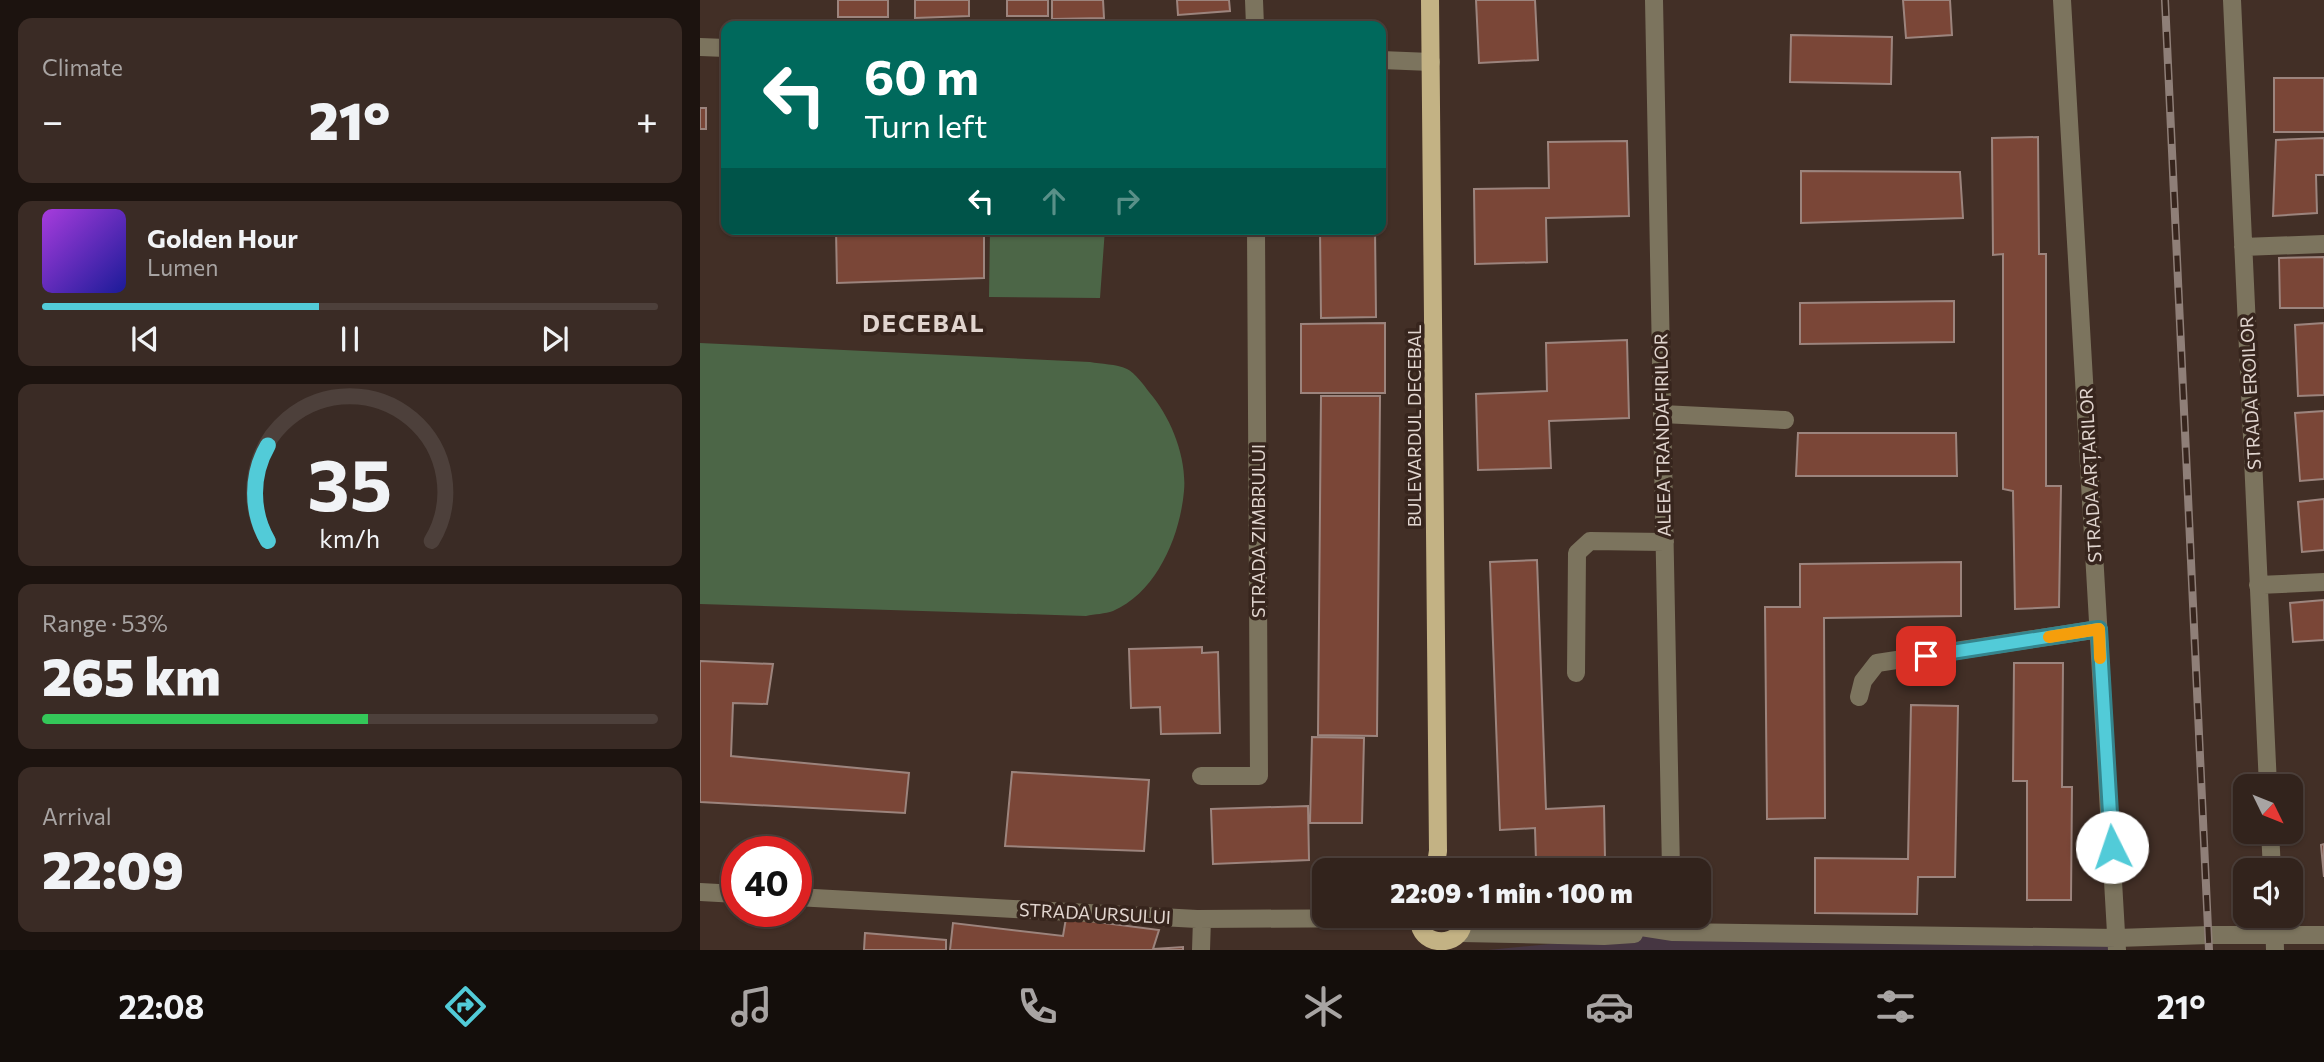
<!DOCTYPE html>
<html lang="en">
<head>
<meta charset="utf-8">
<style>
	body { margin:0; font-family:Commissioner,sans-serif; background:#3a2b25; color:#f1f3f6; height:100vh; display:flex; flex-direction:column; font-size:26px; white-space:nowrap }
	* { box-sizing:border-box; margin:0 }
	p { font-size:23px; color:#a8a4a3 }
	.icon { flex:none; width:38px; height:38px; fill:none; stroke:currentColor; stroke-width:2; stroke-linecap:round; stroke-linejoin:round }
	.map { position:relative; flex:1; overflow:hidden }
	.panel { display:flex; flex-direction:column; gap:18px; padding:18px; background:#1c130f; width:700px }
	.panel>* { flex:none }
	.banner { position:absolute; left:21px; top:21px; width:665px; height:214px; border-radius:14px; box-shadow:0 2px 5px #0004,0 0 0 2px #4d403b; background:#00695c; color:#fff; overflow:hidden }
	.needle { width:46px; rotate:133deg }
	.fabs { position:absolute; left:1533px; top:774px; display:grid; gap:14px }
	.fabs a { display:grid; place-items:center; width:70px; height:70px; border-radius:14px; background:#32231c; box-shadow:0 2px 5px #0004,0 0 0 2px #4d403b; font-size:35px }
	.speed { position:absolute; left:21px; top:836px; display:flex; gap:14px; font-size:35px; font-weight:700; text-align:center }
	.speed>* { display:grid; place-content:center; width:91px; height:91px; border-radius:50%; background:#32231c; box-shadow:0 2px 5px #0004,0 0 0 2px #4d403b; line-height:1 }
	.speed .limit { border:10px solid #d22; background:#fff; color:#111 }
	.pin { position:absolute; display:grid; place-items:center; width:60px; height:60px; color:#fff; margin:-30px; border-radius:14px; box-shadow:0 4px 10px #0006 }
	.me { position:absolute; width:77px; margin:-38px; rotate:356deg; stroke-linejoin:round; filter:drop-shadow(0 0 5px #0008) }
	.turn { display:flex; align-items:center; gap:24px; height:147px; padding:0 28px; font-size:32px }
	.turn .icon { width:91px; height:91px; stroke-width:2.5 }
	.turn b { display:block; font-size:49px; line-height:60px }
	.lanes { display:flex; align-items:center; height:66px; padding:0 28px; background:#0003; justify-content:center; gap:35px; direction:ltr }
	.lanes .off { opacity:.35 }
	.big { font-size:52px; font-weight:800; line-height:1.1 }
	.panel .tile { flex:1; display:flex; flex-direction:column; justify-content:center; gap:10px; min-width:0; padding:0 24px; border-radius:14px; background:#3a2b25 }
	.panel .dial { align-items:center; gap:0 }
	.dial svg { height:182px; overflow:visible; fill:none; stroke:#4d403b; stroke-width:7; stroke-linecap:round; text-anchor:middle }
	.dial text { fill:#f1f3f6; stroke:none }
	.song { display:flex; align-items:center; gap:21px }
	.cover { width:84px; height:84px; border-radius:10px; background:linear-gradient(135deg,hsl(280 70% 55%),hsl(240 70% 35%)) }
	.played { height:7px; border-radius:4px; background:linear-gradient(90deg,#52cbd8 45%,#4d403b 45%) }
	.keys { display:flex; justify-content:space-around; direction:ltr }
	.heat { display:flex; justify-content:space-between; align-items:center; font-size:38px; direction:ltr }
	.charge { height:10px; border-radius:5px; background:linear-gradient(90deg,#34c759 53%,#4d403b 0) }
	.trip { position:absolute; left:612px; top:858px; width:399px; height:70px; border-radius:14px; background:#32231c; box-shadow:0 2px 5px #0004,0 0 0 2px #4d403b; font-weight:800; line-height:70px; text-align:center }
	.tabs { display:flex; height:112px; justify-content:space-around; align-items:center; background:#140e0b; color:#a8a4a3 }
	.tabs .icon { width:49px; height:49px }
	.tabs .on { color:#52cbd8 }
	.tabs b { font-size:32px; color:#f1f3f6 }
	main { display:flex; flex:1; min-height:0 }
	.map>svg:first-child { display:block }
	.commercial { fill:#463642 }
	.green { fill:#4c6647 }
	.building { fill:#7a4637; stroke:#9c847d; stroke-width:2 }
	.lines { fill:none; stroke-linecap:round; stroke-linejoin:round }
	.minor { stroke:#7c745e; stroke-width:18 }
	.major { stroke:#c3b284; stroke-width:18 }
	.rail-casing { stroke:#8f7f78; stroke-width:8 }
	.rail { stroke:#37251d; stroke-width:5; stroke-dasharray:16; stroke-linecap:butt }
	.route-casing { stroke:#35848c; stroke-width:18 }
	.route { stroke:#52cbd8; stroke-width:12 }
	.slow { stroke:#f59e0b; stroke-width:12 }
	.labels { text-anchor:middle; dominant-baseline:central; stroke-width:7; stroke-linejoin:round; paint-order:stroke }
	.street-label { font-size:18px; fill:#e1d5cf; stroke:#37251d }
	.district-label { font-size:24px; font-weight:bold; letter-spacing:2px; fill:#e1d5cf; stroke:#37251d }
</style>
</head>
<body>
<main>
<section class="panel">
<div class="tile"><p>Climate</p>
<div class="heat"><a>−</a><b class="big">21°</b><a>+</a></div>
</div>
<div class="tile">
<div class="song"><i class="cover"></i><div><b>Golden Hour</b><p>Lumen</p></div></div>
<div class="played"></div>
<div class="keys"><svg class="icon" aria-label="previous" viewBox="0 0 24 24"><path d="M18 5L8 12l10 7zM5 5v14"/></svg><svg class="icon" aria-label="pause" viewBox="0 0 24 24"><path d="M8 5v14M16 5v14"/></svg><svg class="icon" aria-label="next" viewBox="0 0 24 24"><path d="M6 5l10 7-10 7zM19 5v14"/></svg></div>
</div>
<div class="tile dial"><svg viewBox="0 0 100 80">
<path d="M14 69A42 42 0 1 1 86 69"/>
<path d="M14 69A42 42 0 0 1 14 27" stroke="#52cbd8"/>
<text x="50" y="56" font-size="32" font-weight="700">35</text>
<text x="50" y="72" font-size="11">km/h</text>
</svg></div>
<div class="tile"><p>Range · 53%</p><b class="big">265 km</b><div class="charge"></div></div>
<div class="tile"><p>Arrival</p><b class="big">22:09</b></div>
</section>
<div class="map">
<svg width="1624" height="950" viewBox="0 0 1624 950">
	<rect width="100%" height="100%" fill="#422f26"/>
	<!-- commercial -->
	<path class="commercial" d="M973,932L1417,938V950H788Z"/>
	<!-- green -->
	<path class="green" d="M290,229H405L400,298L289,297Z
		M0,343L390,362C401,364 416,364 427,369C435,373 444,385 449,392C471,417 487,458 484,491C480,536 457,592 413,611C405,614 395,614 386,616L0,604Z"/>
	<!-- building -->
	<path class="building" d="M138,0H188V17H138Z
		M215,0H269V16L215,18Z
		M307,0H348V16H307Z
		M352,0H403L404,18L352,19Z
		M477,0H529L530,11L478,15Z
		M776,0H835L838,60L779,63Z
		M1203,0H1250L1252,35L1206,38Z
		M1091,35L1192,37L1191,84L1090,82Z
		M1574,78H1624V132H1574Z
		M0,108H6V129H0Z
		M1338,137L1339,254H1346V486H1361L1359,607L1315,609L1313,491L1303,489V254L1293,255L1292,138Z
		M1624,138V175H1616L1617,213L1573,216L1576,140Z
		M927,141L929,216L846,218L847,262L775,264L774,189L849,188L848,142Z
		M1101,171L1260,172L1263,218L1101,223Z
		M136,229H284V278L137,283Z
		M620,229H675L676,317L621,318Z
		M1624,257V308H1580L1579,258Z
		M1254,301V342L1100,344V303Z
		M685,323V393H601V324Z
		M1624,323V395L1598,396L1595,325Z
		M927,340L929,418L849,421L851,468L778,470L776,394L847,391L846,343Z
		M621,396H680L677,736L618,735Z
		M1624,411V479L1600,481L1595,413Z
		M1098,433H1256L1257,476H1096Z
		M1624,499V550L1602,552L1598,502Z
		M837,560L846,809L904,806L905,858L836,861L835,828L800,830L790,562Z
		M1261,562V616L1124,618L1125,818L1067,819L1065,607H1100V564Z
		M1624,600V640L1593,642L1590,603Z
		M502,647V653L518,652L520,733L461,734L460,707L431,708L429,649Z
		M0,661L73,664L67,704L33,703L31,756L209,773L205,813L0,802Z
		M1314,663H1363L1362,787H1372L1371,900H1327V781H1313Z
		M1211,705L1258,706L1255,877H1218L1217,914L1115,913V858L1208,859Z
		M612,737L664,738L662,823H610Z
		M312,772L449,780L444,851L305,846Z
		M608,806L609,860L513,864L511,809Z
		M1624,844V877L1621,845Z
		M366,918L459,930L453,949L483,947V950H250L253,923L363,936Z
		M165,933L246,940V950H164Z"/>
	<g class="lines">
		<!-- minor -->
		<path class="minor" d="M554,0L555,26
			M954,0L971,870
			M1362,0L1417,950
			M1532,0L1568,786
			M0,47L26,48
			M681,60L731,62
			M1543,247L1624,244
			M962,414L1085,420
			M1558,585L1624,582
			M876,673L877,553L890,541L965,542
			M1159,697L1163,681L1177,663L1399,629
			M501,776H559L556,229
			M1570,831L1572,870
			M0,892L37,894
			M96,897L497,919L693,918L702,915
			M811,915L903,921L973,932L1417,938L1509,935H1624
			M1574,915L1575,950
			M761,933L904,936L934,934
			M501,950L502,919"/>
		<!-- major -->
		<path class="major" d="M730,0L738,851L735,870
			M720,915C713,950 770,950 762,915"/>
		<!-- rail casing -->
		<g class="rail-casing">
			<path id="rail" d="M1465,0L1509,950"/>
		</g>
		<!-- rail -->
		<use href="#rail" class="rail"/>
	</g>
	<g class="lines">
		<!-- route casing -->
		<g class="route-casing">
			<path id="route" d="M1226,656L1399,629L1412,847"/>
		</g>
		<!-- route -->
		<use href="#route" class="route"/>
		<!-- slow -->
		<path class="slow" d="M1349,637L1399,629L1400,658"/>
	</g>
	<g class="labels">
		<!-- street labels -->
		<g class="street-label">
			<text transform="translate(1550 393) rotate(-93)">STRADA EROILOR</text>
			<text transform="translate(714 426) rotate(-90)">BULEVARDUL DECEBAL</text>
			<text transform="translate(962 435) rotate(-91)">ALEEA TRANDAFIRILOR</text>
			<text transform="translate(1390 475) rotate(-93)">STRADA ARȚARILOR</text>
			<text transform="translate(558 531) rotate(-90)">STRADA ZIMBRULUI</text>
			<text transform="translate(395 913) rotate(3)">STRADA URSULUI</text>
		</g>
		<!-- district labels -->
		<g class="district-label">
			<text x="224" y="322">DECEBAL</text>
		</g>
	</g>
</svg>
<div class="fabs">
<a><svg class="needle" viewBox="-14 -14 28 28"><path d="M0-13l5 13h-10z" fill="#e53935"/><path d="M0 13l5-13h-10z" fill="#a8a4a3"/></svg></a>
<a><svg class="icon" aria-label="sound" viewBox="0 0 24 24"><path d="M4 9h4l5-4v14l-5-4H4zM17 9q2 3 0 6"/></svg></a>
</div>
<div class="speed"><div class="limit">40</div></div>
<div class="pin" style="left:1226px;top:656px;background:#d93025"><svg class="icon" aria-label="arrive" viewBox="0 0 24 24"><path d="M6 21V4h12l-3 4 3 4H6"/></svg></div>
<svg class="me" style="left:1412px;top:847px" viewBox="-20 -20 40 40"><circle r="19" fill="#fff"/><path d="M0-13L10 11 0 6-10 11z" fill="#52cbd8"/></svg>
<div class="trip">22:09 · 1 min · 100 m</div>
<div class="banner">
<div class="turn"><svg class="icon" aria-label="left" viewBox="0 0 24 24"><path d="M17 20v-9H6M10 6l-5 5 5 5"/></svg><div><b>60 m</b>Turn left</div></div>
<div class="lanes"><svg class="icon" aria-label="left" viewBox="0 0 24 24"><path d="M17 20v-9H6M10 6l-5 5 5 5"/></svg><svg class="icon off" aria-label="ahead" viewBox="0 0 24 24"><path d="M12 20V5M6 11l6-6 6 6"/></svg><svg class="icon off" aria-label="right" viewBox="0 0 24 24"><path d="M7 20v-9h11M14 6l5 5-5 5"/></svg></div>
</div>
</div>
</main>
<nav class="tabs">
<b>22:08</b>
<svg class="icon on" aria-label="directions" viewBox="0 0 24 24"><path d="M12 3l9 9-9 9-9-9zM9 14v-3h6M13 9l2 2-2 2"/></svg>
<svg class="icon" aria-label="music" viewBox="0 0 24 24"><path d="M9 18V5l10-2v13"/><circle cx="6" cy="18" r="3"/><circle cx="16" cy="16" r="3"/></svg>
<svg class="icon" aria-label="phone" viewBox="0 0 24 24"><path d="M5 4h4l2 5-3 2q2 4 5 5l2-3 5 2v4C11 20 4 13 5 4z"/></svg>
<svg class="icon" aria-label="climate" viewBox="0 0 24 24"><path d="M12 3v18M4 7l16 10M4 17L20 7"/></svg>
<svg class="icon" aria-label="car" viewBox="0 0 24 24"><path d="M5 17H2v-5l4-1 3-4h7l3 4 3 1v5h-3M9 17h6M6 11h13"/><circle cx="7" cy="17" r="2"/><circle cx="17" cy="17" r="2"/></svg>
<svg class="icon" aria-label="filters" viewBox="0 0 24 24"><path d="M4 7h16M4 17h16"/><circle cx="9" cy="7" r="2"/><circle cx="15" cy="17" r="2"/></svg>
<b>21°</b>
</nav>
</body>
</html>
